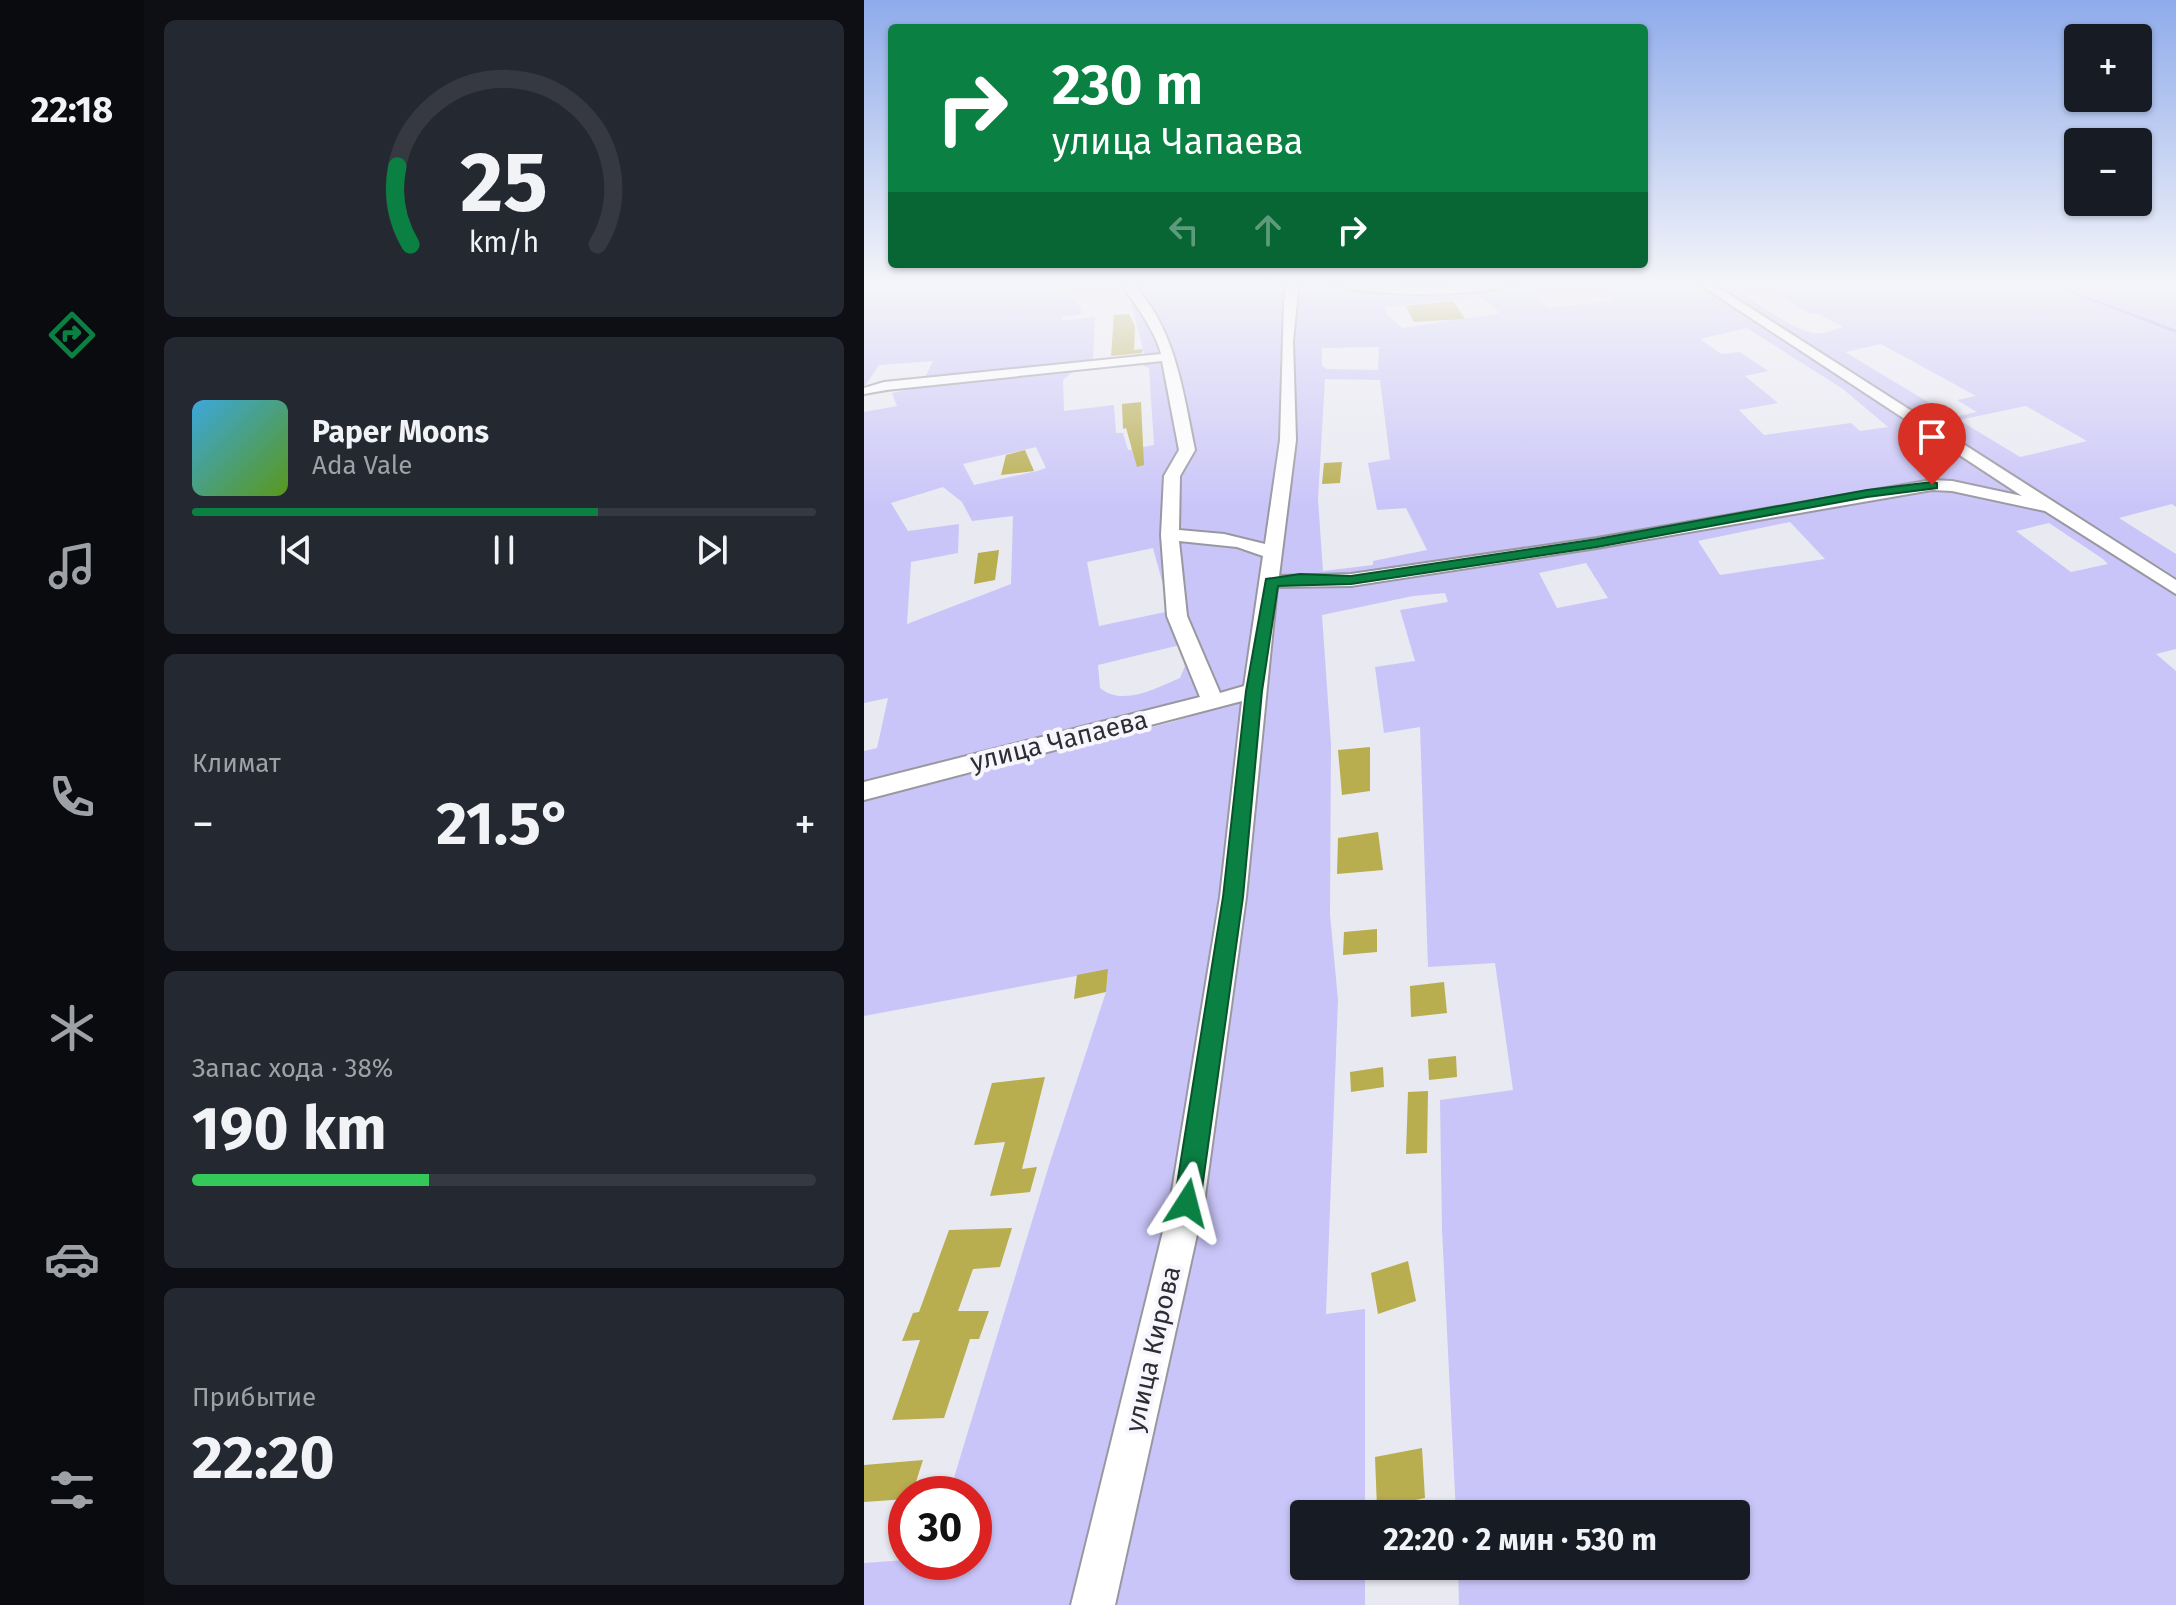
<!DOCTYPE html>
<html lang="ru">
<head>
<meta charset="utf-8">
<style>
	body { margin:0; font-family:"Fira Sans",sans-serif; background:#242831; color:#f1f3f6; height:100vh; display:flex; flex-direction:column; font-size:30px; white-space:nowrap }
	* { box-sizing:border-box; margin:0 }
	p { font-size:26px; color:#9ea1a6 }
	.icon { flex:none; width:44px; height:44px; fill:none; stroke:currentColor; stroke-width:2; stroke-linecap:round; stroke-linejoin:round }
	.map { position:relative; flex:1; overflow:hidden }
	.drawer { display:flex; flex-direction:column; gap:20px; padding:20px; background:#0d0f14; width:720px }
	.drawer>* { flex:none }
	.top-card { position:absolute; left:24px; top:24px; width:760px; height:244px; border-radius:8px; box-shadow:0 2px 6px #0004; background:#0b8043; color:#fff; overflow:hidden }
	.tools { position:absolute; left:1200px; top:24px; display:grid; gap:16px }
	.tools a { display:grid; place-items:center; width:88px; height:88px; border-radius:8px; background:#171b24; box-shadow:0 2px 6px #0004; font-size:40px }
	.speed { position:absolute; left:24px; top:1476px; display:flex; gap:16px; font-size:40px; font-weight:700; text-align:center }
	.speed>* { display:grid; place-content:center; width:104px; height:104px; border-radius:50%; background:#171b24; box-shadow:0 2px 6px #0004; line-height:1 }
	.speed .limit { border:12px solid #d22; background:#fff; color:#111 }
	.pin { position:absolute; display:grid; place-items:center; width:68px; height:68px; color:#fff; margin:-82px -34px; border-radius:50% 50% 50% 0; rotate:-45deg; box-shadow:0 0 8px #0007 }
	.pin .icon { rotate:45deg }
	.me { position:absolute; width:88px; margin:-44px; rotate:9deg; stroke-linejoin:round; filter:drop-shadow(0 0 6px #0008) }
	.turn { display:flex; align-items:center; gap:28px; height:168px; padding:0 32px; font-size:36px }
	.turn .icon { width:104px; height:104px; stroke-width:2.5 }
	.turn b { display:block; font-size:56px; line-height:68px }
	.lanes { display:flex; align-items:center; height:76px; padding:0 32px; background:#0003; justify-content:center; gap:40px; direction:ltr }
	.lanes .off { opacity:.35 }
	.big { font-size:60px; font-weight:700; line-height:1.1 }
	.drawer .tile { flex:1; display:flex; flex-direction:column; justify-content:center; gap:12px; min-width:0; padding:0 28px; border-radius:12px; background:#242831 }
	.drawer .dial { align-items:center; gap:0 }
	.dial svg { height:208px; overflow:visible; fill:none; stroke:#363941; stroke-width:7; stroke-linecap:round; text-anchor:middle }
	.dial text { fill:#f1f3f6; stroke:none }
	.song { display:flex; align-items:center; gap:24px }
	.cover { width:96px; height:96px; border-radius:12px; background:linear-gradient(135deg,hsl(200 70% 55%),hsl(90 70% 35%)) }
	.played { height:8px; border-radius:4px; background:linear-gradient(90deg,#0b8043 65%,#363941 65%) }
	.keys { display:flex; justify-content:space-around; direction:ltr }
	.heat { display:flex; justify-content:space-between; align-items:center; font-size:44px; direction:ltr }
	.charge { height:12px; border-radius:6px; background:linear-gradient(90deg,#34c759 38%,#363941 0) }
	.trip { position:absolute; left:426px; top:1500px; width:460px; height:80px; border-radius:8px; background:#171b24; box-shadow:0 2px 6px #0004; font-weight:700; line-height:80px; text-align:center }
	main { display:flex; flex:1; min-height:0 }
	.dock { display:flex; flex-direction:column; width:144px; justify-content:space-around; align-items:center; background:#090b0e; color:#9ea1a6 }
	.dock .icon { width:56px; height:56px }
	.dock .current { color:#0b8043 }
	.dock b { font-size:36px; color:#f1f3f6 }
	.map>svg:first-child { display:block }
	.green { fill:#cac5f8; fill-rule:evenodd }
	.lines { fill:none; stroke-linecap:round; stroke-linejoin:round }
	.stream { stroke:#a89def; stroke-width:3 }
	.building { fill:#b8ad4f }
	.minor-casing { stroke:#9998a1; stroke-width:4 }
	.minor { fill:#fff; fill-rule:evenodd }
	.route { fill:#0b8043; stroke:#07532c; stroke-width:2 }
	.labels { text-anchor:middle; dominant-baseline:central; stroke-width:8; stroke-linejoin:round; paint-order:stroke }
	.street-label { font-size:26px; fill:#2e2e31; stroke:#f7f6fe }
</style>
</head>
<body>
<main>
<nav class="dock">
<b>22:18</b>
<svg class="icon current" aria-label="directions" viewBox="0 0 24 24"><path d="M12 3l9 9-9 9-9-9zM9 14v-3h6M13 9l2 2-2 2"/></svg>
<svg class="icon" aria-label="music" viewBox="0 0 24 24"><path d="M9 18V5l10-2v13"/><circle cx="6" cy="18" r="3"/><circle cx="16" cy="16" r="3"/></svg>
<svg class="icon" aria-label="phone" viewBox="0 0 24 24"><path d="M5 4h4l2 5-3 2q2 4 5 5l2-3 5 2v4C11 20 4 13 5 4z"/></svg>
<svg class="icon" aria-label="climate" viewBox="0 0 24 24"><path d="M12 3v18M4 7l16 10M4 17L20 7"/></svg>
<svg class="icon" aria-label="car" viewBox="0 0 24 24"><path d="M5 17H2v-5l4-1 3-4h7l3 4 3 1v5h-3M9 17h6M6 11h13"/><circle cx="7" cy="17" r="2"/><circle cx="17" cy="17" r="2"/></svg>
<svg class="icon" aria-label="filters" viewBox="0 0 24 24"><path d="M4 7h16M4 17h16"/><circle cx="9" cy="7" r="2"/><circle cx="15" cy="17" r="2"/></svg>
</nav>
<section class="drawer">
<div class="tile dial"><svg viewBox="0 0 100 80">
<path d="M14 69A42 42 0 1 1 86 69"/>
<path d="M14 69A42 42 0 0 1 9 39" stroke="#0b8043"/>
<text x="50" y="56" font-size="32" font-weight="700">25</text>
<text x="50" y="72" font-size="11">km/h</text>
</svg></div>
<div class="tile">
<div class="song"><i class="cover"></i><div><b>Paper Moons</b><p>Ada Vale</p></div></div>
<div class="played"></div>
<div class="keys"><svg class="icon" aria-label="previous" viewBox="0 0 24 24"><path d="M18 5L8 12l10 7zM5 5v14"/></svg><svg class="icon" aria-label="pause" viewBox="0 0 24 24"><path d="M8 5v14M16 5v14"/></svg><svg class="icon" aria-label="next" viewBox="0 0 24 24"><path d="M6 5l10 7-10 7zM19 5v14"/></svg></div>
</div>
<div class="tile"><p>Климат</p>
<div class="heat"><a>−</a><b class="big">21.5°</b><a>+</a></div>
</div>
<div class="tile"><p>Запас хода · 38%</p><b class="big">190 km</b><div class="charge"></div></div>
<div class="tile"><p>Прибытие</p><b class="big">22:20</b></div>
</section>
<div class="map">
<svg width="1312" height="1605" viewBox="0 0 1312 1605">
	<rect width="100%" height="100%" fill="#e9e9f2"/>
	<!-- green -->
	<path class="green" d="M0,282H195L216,306L218,314L197,317L198,321L231,317L229,361L281,356L265,297L249,282H257L279,311L282,324L297,343L319,451L303,544L341,700L0,787V751L13,748L24,698L0,703V412L33,406L28,393L53,388V383L28,386L25,392L0,395ZM69,361L60,380L1,386L15,365ZM276,364L285,368L290,445L264,450L259,433H252L250,405L200,411L199,380L211,370ZM172,447L182,468L173,471L110,485L99,464ZM79,487L98,502L108,521L149,516L147,584L43,624L47,562L94,553L95,524L44,531L27,503ZM289,548L306,611L235,626L223,562ZM316,645L321,666L316,678C292,688 259,707 236,688L234,665Z
		M264,282H425L416,359L422,414L380,687L352,697L319,612L311,475L325,450L311,359L306,339L293,329Z
		M432,282H464L487,287L611,288L659,282H834L1179,504L1086,484L817,523L756,536L492,576L414,578L422,524L430,404L425,343ZM726,287L746,292L749,301L684,308L669,293ZM617,297L636,313L539,328L526,318L520,307ZM883,328L979,389L1024,427L996,431L987,423L900,435L875,410L914,403L881,376L904,371L876,352L857,354L836,339ZM515,347L514,370L463,369L458,366V348ZM461,379L516,380L526,459L504,463L513,510L542,508L563,550L509,561V565L459,571L454,499Z
		M841,282C874,282 914,324 948,333C956,335 971,330 979,327L952,313L946,314L890,282H1190L1211,295L1312,332V507L1308,504L1255,518L1312,554V584ZM1017,344L1112,396L1093,400L1113,412L1089,417L981,352ZM1162,406L1223,441L1156,457L1095,420Z
		M1196,282H1312V329L1211,291Z
		M1069,487L1193,513L1312,591V649L1292,654L1312,671V1605H595L594,1566H872V1514H592L578,1229L576,1100L649,1090L631,963L564,967L556,727L520,733L511,667L551,661L536,610L584,602L581,593L549,596L458,615L467,744L466,914L474,1000L462,1314L501,1309V1514H440V1566H501V1605H247L295,1406L341,1173L412,591L425,584L494,582ZM926,522L961,559L856,575L834,541ZM1185,523L1239,559L1244,564L1207,572L1152,531ZM722,563L744,598L693,608L675,573Z
		M367,703H378L383,708L327,1112L218,1605H0V1563L42,1560L110,1562V1494H85L186,1162L242,992L244,970L0,1016V798L308,722Z"/>
	<g class="lines">
		<!-- stream -->
		<path class="stream" d="M1193,282L1211,293L1312,331"/>
	</g>
	<!-- building -->
	<path class="building" d="M589,301L601,319L550,322L542,306Z
		M265,314L271,326L270,350L279,349L278,353L247,356L250,315Z
		M277,402L280,465L273,467L262,428L259,429L258,404Z
		M161,450L170,471L137,475L142,455Z
		M478,462L476,483L458,484L460,463Z
		M135,550L131,580L110,584L114,553Z
		M506,747V791L478,795L474,750Z
		M514,832L519,870L473,874L474,838Z
		M513,929V952L479,955L480,932Z
		M244,969L242,992L210,999L213,975Z
		M580,982L583,1013L547,1017L546,986Z
		M592,1056L593,1077L565,1080L564,1059Z
		M519,1067L520,1087L487,1092L486,1072Z
		M181,1077L158,1169L173,1167L166,1192L126,1196L141,1142L110,1145L128,1083Z
		M564,1091L563,1153L542,1154L544,1092Z
		M148,1228L136,1267L109,1269L94,1311H125L115,1339H106L80,1418L28,1420L56,1340L38,1341L49,1313L55,1312L85,1230Z
		M544,1261L552,1301L514,1314L507,1273Z
		M558,1448L561,1498L513,1508L511,1457Z
		M59,1460L48,1494H42V1499L0,1502V1465Z"/>
	<g class="lines">
		<!-- minor casing -->
		<g class="minor-casing">
			<path id="minor" d="M255,282H267C311,326 319,391 331,450L316,476L315,530L360,534L401,544L416,440L420,302L423,282H435L429,341L432,440L415,576L487,574L733,538L1068,480L1088,481L1158,496L832,282H846L1312,580V594L1181,511L1088,491L1068,490L733,548L487,586L413,587L382,897L340,1203L251,1605H207L306,1203L356,897L378,701L0,800V782L336,697L303,616L297,535L300,476L315,450L298,361L22,390L0,394V388L20,382L297,354C293,334 268,298 255,282ZM315,541L373,547L399,556L380,686L356,693L323,616Z
				M465,282L559,287L653,282C625,298 493,298 465,282Z"/>
		</g>
		<!-- minor -->
		<use href="#minor" class="minor"/>
	</g>
	<!-- sky -->
	<linearGradient id="sky" x2="0" y2="1"><stop stop-color="#8eabeb"/><stop offset="0.56" stop-color="#f5f5f9"/><stop offset="1" stop-color="#f5f5f9" stop-opacity="0"/></linearGradient>
	<rect width="1312" height="507" fill="url(#sky)"/>
	<!-- route -->
	<path class="route" d="M1068,482L1073,483V488L1003,497L733,547L487,584L414,586L398,691L379,897L336,1203L332,1212L323,1216L314,1212L310,1203L359,897L382,691L402,579L436,574L487,576L733,539L1003,490Z"/>
	<g class="labels">
		<!-- street labels -->
		<g class="street-label">
			<text transform="translate(195 741) rotate(-14)">улица Чапаева</text>
			<text transform="translate(289 1349) rotate(-77)">улица Кирова</text>
		</g>
	</g>
</svg>
<div class="tools">
<a>+</a>
<a>−</a>
</div>
<div class="speed"><div class="limit">30</div></div>
<div class="pin" style="left:1068px;top:485px;background:#d93025"><svg class="icon" aria-label="arrive" viewBox="0 0 24 24"><path d="M6 21V4h12l-3 4 3 4H6"/></svg></div>
<svg class="me" style="left:323px;top:1203px" viewBox="-20 -20 40 40"><path d="M0-17L14 15 0 8-14 15z" fill="#0b8043" stroke="#fff" stroke-width="4"/></svg>
<div class="trip">22:20 · 2 мин · 530 m</div>
<div class="top-card">
<div class="turn"><svg class="icon" aria-label="right" viewBox="0 0 24 24"><path d="M7 20v-9h11M14 6l5 5-5 5"/></svg><div><b>230 m</b>улица Чапаева</div></div>
<div class="lanes"><svg class="icon off" aria-label="left" viewBox="0 0 24 24"><path d="M17 20v-9H6M10 6l-5 5 5 5"/></svg><svg class="icon off" aria-label="ahead" viewBox="0 0 24 24"><path d="M12 20V5M6 11l6-6 6 6"/></svg><svg class="icon" aria-label="right" viewBox="0 0 24 24"><path d="M7 20v-9h11M14 6l5 5-5 5"/></svg></div>
</div>
</div>
</main>
</body>
</html>
